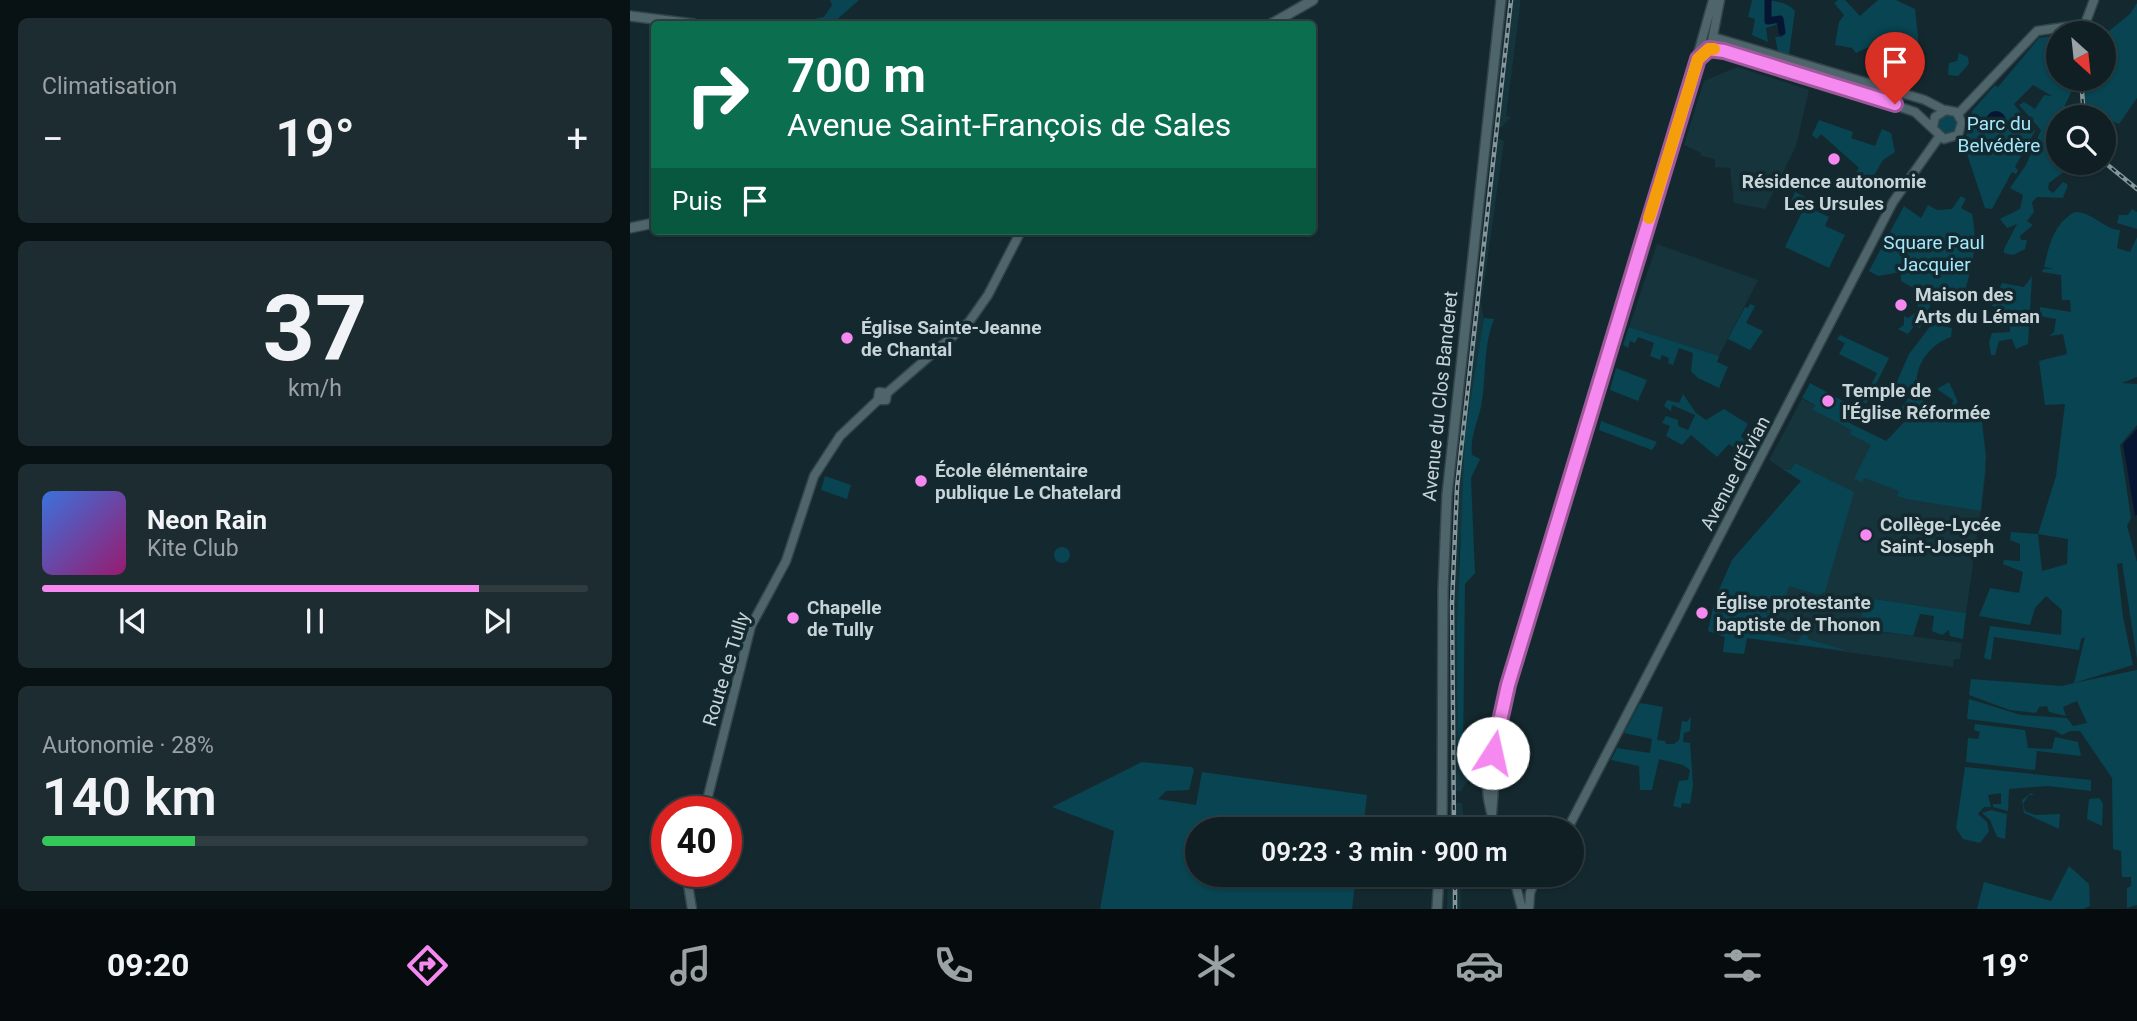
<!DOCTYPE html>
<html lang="fr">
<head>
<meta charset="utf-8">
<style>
	body { margin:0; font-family:Roboto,sans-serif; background:#1d2c30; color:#f1f3f6; height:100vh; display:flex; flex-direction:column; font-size:26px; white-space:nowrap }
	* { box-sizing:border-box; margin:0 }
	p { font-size:23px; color:#9ba2a6 }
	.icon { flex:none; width:38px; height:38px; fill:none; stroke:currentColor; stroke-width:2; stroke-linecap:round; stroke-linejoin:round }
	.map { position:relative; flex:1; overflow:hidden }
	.sheet { display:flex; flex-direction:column; gap:18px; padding:18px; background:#081113; width:630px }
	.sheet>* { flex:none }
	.banner { position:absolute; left:21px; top:21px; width:665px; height:214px; border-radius:7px; box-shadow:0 2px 5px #0004,0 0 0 2px #2f3d41; background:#0b6e4f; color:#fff; overflow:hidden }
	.needle { width:46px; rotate:153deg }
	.controls { position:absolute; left:1416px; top:21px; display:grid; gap:14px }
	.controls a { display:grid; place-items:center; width:70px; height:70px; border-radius:50%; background:#0f1f23; box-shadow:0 2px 5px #0004,0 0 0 2px #2f3d41; font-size:35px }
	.speed { position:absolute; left:21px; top:796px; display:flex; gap:14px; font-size:35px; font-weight:700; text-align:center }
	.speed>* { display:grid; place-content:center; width:91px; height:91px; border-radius:50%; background:#0f1f23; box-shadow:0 2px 5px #0004,0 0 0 2px #2f3d41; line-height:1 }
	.speed .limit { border:10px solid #d22; background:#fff; color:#111 }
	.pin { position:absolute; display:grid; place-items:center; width:60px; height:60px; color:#fff; margin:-72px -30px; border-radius:50% 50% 50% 0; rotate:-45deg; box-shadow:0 0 7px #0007 }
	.pin .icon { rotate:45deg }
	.me { position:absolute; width:77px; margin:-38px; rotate:10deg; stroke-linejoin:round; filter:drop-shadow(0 0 5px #0008) }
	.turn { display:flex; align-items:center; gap:24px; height:147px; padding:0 21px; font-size:32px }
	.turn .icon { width:91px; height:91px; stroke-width:2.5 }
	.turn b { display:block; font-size:49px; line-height:60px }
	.then { display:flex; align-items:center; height:66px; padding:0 21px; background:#0003; gap:14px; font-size:26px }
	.big { font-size:52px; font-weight:600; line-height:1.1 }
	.sheet .card { flex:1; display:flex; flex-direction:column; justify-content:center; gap:10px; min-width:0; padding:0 24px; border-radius:10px; background:#1d2c30 }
	.sheet .dial { align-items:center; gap:0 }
	.dial b { font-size:91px; line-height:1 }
	.song { display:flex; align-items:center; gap:21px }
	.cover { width:84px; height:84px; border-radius:10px; background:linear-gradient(135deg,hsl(220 70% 55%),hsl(320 70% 35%)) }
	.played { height:7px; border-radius:4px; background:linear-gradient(90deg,#f589ef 80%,#2f3d41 80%) }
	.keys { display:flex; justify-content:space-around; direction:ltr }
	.heat { display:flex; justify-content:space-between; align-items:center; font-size:38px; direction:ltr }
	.charge { height:10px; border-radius:5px; background:linear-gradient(90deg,#34c759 28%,#2f3d41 0) }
	.trip { position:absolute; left:555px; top:817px; width:399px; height:70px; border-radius:35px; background:#0f1f23; box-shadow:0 2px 5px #0004,0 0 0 2px #2f3d41; font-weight:600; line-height:70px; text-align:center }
	.menu { display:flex; height:112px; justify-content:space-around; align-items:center; background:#060c0e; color:#9ba2a6 }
	.menu .icon { width:49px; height:49px }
	.menu .on { color:#f589ef }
	.menu b { font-size:32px; color:#f1f3f6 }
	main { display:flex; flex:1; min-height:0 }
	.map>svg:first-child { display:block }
	.built { fill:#16343c }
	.green { fill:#084451; fill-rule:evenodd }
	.water { fill:#061532 }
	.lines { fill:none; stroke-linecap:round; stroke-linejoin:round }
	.canal { stroke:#061532; stroke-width:7 }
	.tertiary-casing { stroke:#344549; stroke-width:11 }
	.secondary-casing { stroke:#344549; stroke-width:12 }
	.tertiary { stroke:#4f656c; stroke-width:8 }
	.secondary { stroke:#4f656c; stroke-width:9 }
	.rail-casing { stroke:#86969a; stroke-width:4.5 }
	.rail { stroke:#14292f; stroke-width:2; stroke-dasharray:5; stroke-linecap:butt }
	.route-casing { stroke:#9f599b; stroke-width:18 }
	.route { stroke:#f589ef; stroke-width:12 }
	.slow { stroke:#f59e0b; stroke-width:12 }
	.poi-dot { fill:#f589ef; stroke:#14292f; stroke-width:2.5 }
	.labels { text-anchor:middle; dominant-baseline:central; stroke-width:7; stroke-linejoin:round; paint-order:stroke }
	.park-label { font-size:19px; fill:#a2e7fa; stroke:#14292f }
	.poi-label { font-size:19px; font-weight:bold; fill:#c8d5d8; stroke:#14292f; text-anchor:start }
	.street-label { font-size:19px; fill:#c8d5d8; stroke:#14292f }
</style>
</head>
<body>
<main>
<section class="sheet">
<div class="card"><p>Climatisation</p>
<div class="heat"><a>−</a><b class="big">19°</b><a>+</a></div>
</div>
<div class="card dial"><b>37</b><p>km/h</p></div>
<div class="card">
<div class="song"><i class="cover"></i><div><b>Neon Rain</b><p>Kite Club</p></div></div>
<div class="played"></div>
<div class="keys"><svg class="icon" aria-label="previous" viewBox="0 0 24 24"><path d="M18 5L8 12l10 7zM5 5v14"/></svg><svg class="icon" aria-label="pause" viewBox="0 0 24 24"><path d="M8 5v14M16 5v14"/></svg><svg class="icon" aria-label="next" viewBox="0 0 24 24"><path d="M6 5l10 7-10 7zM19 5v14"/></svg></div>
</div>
<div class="card"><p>Autonomie · 28%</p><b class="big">140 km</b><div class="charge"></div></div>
</section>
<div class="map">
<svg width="1507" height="909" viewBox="0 0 1507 909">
	<rect width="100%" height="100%" fill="#14292f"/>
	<!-- built -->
	<path class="built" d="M878,0H890V6L876,116L881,117L871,128L863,125Z
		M1107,67L1179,90L1166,146L1135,209L1104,203L1100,168L1085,167V159L1071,156V153L1054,145L1074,81Z
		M863,136L874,141L851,305L854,318L847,377L835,435V487L829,551L828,762L837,782L831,791H820L824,495Z
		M1027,244L1128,280L1089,356L999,327Z
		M1172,399L1256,441L1280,419L1283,412L1352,422L1356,472L1336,613L1245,599L1242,607L1236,605L1229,629L1332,643L1330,659H1324L1323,667L1117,638L1114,654L1093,652L1095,637L1078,631L1085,599L1102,560L1171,481L1139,460Z
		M820,803H832L835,829H819Z
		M818,875H830L831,909H817Z"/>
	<!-- green -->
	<path class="green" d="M200,0H229L202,24H184L187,18L194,17L202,5Z
		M1122,0C1138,0 1155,0 1165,11L1159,54L1148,52L1145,37H1152L1149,24L1136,28L1138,42L1122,35L1125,19L1118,17Z
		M1208,0H1215L1230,16L1248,0H1266L1285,9L1289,46L1277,47L1254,61L1241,46L1226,53L1222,48L1205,45L1209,22L1214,15L1204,3Z
		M1507,3V98L1489,124L1454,110L1453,79H1474V35L1500,14Z
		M1428,35V79H1446V82L1435,105L1434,117H1428V163H1436V170L1419,183L1418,189L1423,193L1433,182L1438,185L1433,198L1407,197L1402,202L1404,212L1397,221L1403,225L1390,236L1391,240H1397L1395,249L1383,255L1374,253V249L1387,224L1377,228L1370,219L1390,209L1393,195L1380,188L1396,165L1411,130L1389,105L1394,102L1405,109L1414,95L1422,96L1403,85L1384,104L1405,131L1385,167L1388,170L1386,174L1382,172L1362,209L1355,208L1334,145L1335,140L1342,111L1365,85L1368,87L1409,38Z
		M1329,53L1338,57L1339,64L1328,76L1318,75L1319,63L1327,61Z
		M1180,71L1245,89L1244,94L1179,73Z
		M1308 125a10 10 0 1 1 20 0a10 10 0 1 1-20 0Z
		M1189,120L1223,132L1221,138L1245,146L1252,129L1261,133L1265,152L1253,160L1242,179L1232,176L1228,184L1221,180L1229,168L1191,134L1187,139L1182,135Z
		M1165,192L1187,203L1184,210L1199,217L1195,226L1215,235L1199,268L1155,247L1172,212L1159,206Z
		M1331,196L1336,199L1331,208L1342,214C1349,247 1341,271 1331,303L1304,297L1290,328L1284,326L1278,334L1268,329L1274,325V316L1278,318L1288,311L1287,290L1271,281V272L1248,276L1239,271L1274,206L1291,218L1298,205L1307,210L1322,209Z
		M1502,209L1507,212V229L1487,223L1489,215H1498Z
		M1445,212C1463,212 1473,229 1490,230L1487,248L1500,252L1507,237V377L1492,383L1507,384V425L1490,445L1501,518L1497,526L1507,562V659L1492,563L1487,564L1493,617L1503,665L1444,683L1507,670V905L1497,908V888L1501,886V877H1492L1491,851L1483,849L1482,778L1450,731H1440L1432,735L1424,730L1337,719L1339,699L1391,715L1437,718L1443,726L1457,723L1447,701L1433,707L1436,716L1419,712L1417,706L1409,707L1406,713L1380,710L1339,695L1341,679L1432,686L1444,683L1455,637L1451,639L1449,650L1364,637L1361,660L1354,658L1360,626L1431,635L1432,610L1416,596L1405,608L1400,625L1349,616L1360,588L1389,593L1393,572L1373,564L1374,560L1390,561V544L1380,540L1381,532L1408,534L1426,476L1435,404L1415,405L1409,361L1437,354L1433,334L1419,336L1424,332L1426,319L1409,316L1410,307L1441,312L1440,300H1432L1431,275L1412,272L1413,269H1424L1414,267C1419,245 1424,223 1445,212ZM1408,534L1438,539L1437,564L1412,571Z
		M1402,276L1398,344L1386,349L1382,339L1369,341L1365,355H1361L1359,342L1362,333L1380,332L1379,312L1362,306L1372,283L1394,287Z
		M1120,304L1125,306L1116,323L1133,331L1120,350L1098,339L1115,307L1118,308Z
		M854,318L864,319C852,351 857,376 851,407C847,424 840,437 842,455L850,459L841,478L845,573L835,584L833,754L840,778L837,782L828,762L827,626L835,435Z
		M1302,324L1322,328L1321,337C1291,347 1271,388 1303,411C1316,420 1336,420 1352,422L1356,457L1351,511L1277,499L1267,496L1269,491L1235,478L1232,482L1224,479L1241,445L1220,434L1222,430L1183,410L1185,405L1172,398L1180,383L1224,407L1217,422L1256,441L1283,413L1270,410L1281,394L1265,386L1279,354Z
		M999,327L1089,356L1087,362L1098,367L1089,388L1068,378L1061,371L1063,353L1049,348L1043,365L1038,363L1039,358L1032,355L1030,360L1020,356L1024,343L1008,337L1005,343L1000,341L998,348L993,345Z
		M1210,335L1259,358L1236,404L1233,402L1247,373L1209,354L1215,343L1207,339Z
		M986,368L1017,380L1008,401L980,390Z
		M1319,382L1328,402L1325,405L1322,404L1323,400L1307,389Z
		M1053,394L1066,413L1076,420L1094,409L1118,424L1111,436L1116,442L1111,453L1099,444L1087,457L1061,435L1052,445L1036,436L1040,426L1032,423L1036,416L1048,420V426L1058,430L1065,415L1042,405L1041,411L1034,406L1037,400L1049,403Z
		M971,421L1027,442L1022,450L969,430Z
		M1165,463L1224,492L1195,592L1189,595L1159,586L1150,615L1135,612L1140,620L1138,634L1167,642L1173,634L1178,636L1177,639L1218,651L1117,638L1114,654L1093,652L1095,637L1078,631L1085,599L1102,560L1171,481L1153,469L1161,470Z
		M195,476L221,485L217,499L191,490Z
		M424 555a8 8 0 1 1 16 0a8 8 0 1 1-16 0Z
		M1245,599L1336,613L1333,639L1320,636L1319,630L1312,635L1302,631L1304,616L1290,614L1283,636L1228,628L1235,605L1242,607Z
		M1010,703L1033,707L1027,740L1035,741L1036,744H1044L1049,740L1052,721L1057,722L1061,717L1060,731L1054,733L1053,742L1060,743L1063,785L1060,804L1052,803L1051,808L1043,806L1049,781L1058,780L1060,770L1053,765L1029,759L1022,790H1010L1009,766L981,760L987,748L1020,753L1022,739L994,733Z
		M1345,724L1395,730L1398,748L1422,749L1425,737L1448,742L1451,756L1407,751L1405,770L1336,762L1338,738L1348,739L1350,732L1344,730Z
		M512,762L562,767L564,770L559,790L536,791L528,799L566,805L572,772L737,795L733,829L567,830V875H726L722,909H470L484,831L422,807Z
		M1335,767L1461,780V791L1418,786L1379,789L1378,811L1363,807V804H1371V793L1358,795L1361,807H1354L1348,814L1357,822L1359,831L1350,843L1333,839L1326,828Z
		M1401,793L1404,795H1399L1393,804L1395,811L1405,815L1430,814L1429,829L1394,813L1392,800Z
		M1469,798L1473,804L1472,826L1457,819L1459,799Z
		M1361,810L1377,814L1375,839L1367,837L1360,820L1352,813Z
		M1439,866L1459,884L1460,906L1453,909H1347L1354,882L1421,901Z"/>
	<!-- water -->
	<path class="water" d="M1356 121a10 10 0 1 1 20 0a10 10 0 1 1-20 0Z
		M1507,429V515L1505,516L1493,444Z"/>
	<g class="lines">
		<!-- canal -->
		<path class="canal" d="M1138,0V21L1150,19L1152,32"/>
		<!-- tertiary casing -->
		<g class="tertiary-casing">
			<path id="tertiary" d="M1083,37L1295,100L1314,110
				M1082,41L1090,0
				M1079,49L1165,71L1285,112L1314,139L1328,135L1332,122L1326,112L1316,110L1305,117L1303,127
				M1328,114L1407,31L1455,24L1464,0
				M248,400L249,392L257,393L339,322L358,295L391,231
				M862,767C852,786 860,810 866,830
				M74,812L121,626L156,561L184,476L210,436L248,400H256L257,393
				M862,814L865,774L862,767L871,712L1014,246L1083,0
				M937,830L1263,202L1309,137
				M56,872L62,909
				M883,875L892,909
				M899,909L900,893L907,875"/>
		</g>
		<!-- secondary casing -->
		<g class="secondary-casing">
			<path id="secondary" d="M0,16L63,24
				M641,24L683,0
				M0,228L24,223
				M812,830L813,590L817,495L871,0
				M807,909L809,875"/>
		</g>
		<!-- tertiary -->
		<use href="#tertiary" class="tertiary"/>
		<!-- secondary -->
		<use href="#secondary" class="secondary"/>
		<!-- rail casing -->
		<g class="rail-casing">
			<path id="rail" d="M1451,79L1454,117
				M1474,162L1507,189
				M824,830L822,604L827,487L881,0
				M825,875V909"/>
		</g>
		<!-- rail -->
		<use href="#rail" class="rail"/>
	</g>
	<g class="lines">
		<!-- route casing -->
		<g class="route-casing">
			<path id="route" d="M863,753L878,685L1068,59L1079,49L1094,51L1265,104"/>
		</g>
		<!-- route -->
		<use href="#route" class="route"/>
		<!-- slow -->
		<path class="slow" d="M1019,218L1068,59L1079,49H1084"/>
	</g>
	<!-- markers -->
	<g class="poi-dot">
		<circle cx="1204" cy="159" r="7"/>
		<circle cx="1271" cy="305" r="7"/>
		<circle cx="217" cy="338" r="7"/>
		<circle cx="1198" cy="401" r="7"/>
		<circle cx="291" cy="481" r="7"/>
		<circle cx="1236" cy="535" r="7"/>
		<circle cx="1072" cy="613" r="7"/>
		<circle cx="163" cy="618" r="7"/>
	</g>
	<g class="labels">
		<!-- park labels -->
		<g class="park-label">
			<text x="1369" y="123">Parc du<tspan x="1369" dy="22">Belvédère</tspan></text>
			<text x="1304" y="242">Square Paul<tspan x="1304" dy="22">Jacquier</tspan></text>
		</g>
		<!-- poi labels -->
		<g class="poi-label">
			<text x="1204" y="181" text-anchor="middle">Résidence autonomie<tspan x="1204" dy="22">Les Ursules</tspan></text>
			<text x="1285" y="294">Maison des<tspan x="1285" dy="22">Arts du Léman</tspan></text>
			<text x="231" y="327">Église Sainte-Jeanne<tspan x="231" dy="22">de Chantal</tspan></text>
			<text x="1212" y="390">Temple de<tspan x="1212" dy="22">l'Église Réformée</tspan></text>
			<text x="305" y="470">École élémentaire<tspan x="305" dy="22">publique Le Chatelard</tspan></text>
			<text x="1250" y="524">Collège-Lycée<tspan x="1250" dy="22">Saint-Joseph</tspan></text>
			<text x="1086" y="602">Église protestante<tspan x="1086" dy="22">baptiste de Thonon</tspan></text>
			<text x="177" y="607">Chapelle<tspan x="177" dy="22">de Tully</tspan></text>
		</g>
		<!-- street labels -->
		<g class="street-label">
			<text transform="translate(810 396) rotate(-84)">Avenue du Clos Banderet</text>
			<text transform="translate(1105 473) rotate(-62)">Avenue d'Évian</text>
			<text transform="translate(96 669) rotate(-73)">Route de Tully</text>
		</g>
	</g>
</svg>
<div class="controls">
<a><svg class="needle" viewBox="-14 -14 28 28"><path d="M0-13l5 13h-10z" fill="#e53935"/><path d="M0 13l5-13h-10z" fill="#9ba2a6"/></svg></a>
<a><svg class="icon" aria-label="search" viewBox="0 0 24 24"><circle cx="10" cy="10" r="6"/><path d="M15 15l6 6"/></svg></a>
</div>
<div class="speed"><div class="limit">40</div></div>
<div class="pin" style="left:1265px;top:104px;background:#d93025"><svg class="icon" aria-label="arrive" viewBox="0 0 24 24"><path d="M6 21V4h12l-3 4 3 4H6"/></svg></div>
<svg class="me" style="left:863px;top:753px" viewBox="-20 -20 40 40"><circle r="19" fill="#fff"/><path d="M0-13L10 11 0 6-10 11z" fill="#f589ef"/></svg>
<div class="trip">09:23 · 3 min · 900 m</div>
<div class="banner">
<div class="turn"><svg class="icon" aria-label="right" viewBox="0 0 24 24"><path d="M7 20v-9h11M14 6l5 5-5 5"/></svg><div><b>700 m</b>Avenue Saint-François de Sales</div></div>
<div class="then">Puis<svg class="icon" aria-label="arrive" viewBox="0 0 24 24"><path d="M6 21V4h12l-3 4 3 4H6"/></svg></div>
</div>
</div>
</main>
<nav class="menu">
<b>09:20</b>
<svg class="icon on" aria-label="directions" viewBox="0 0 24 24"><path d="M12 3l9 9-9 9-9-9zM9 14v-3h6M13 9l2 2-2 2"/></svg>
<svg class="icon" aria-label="music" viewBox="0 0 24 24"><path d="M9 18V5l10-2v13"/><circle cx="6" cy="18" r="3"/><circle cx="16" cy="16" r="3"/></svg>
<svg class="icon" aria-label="phone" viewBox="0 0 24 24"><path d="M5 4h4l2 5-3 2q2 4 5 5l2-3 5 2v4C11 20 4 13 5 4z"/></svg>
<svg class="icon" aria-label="climate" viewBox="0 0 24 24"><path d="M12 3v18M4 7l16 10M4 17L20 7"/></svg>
<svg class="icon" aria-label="car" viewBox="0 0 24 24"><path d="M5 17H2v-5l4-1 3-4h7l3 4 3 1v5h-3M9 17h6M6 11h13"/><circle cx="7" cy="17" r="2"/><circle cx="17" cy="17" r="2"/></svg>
<svg class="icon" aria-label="filters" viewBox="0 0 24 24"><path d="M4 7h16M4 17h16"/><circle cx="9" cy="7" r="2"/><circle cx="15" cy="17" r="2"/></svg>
<b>19°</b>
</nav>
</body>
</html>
